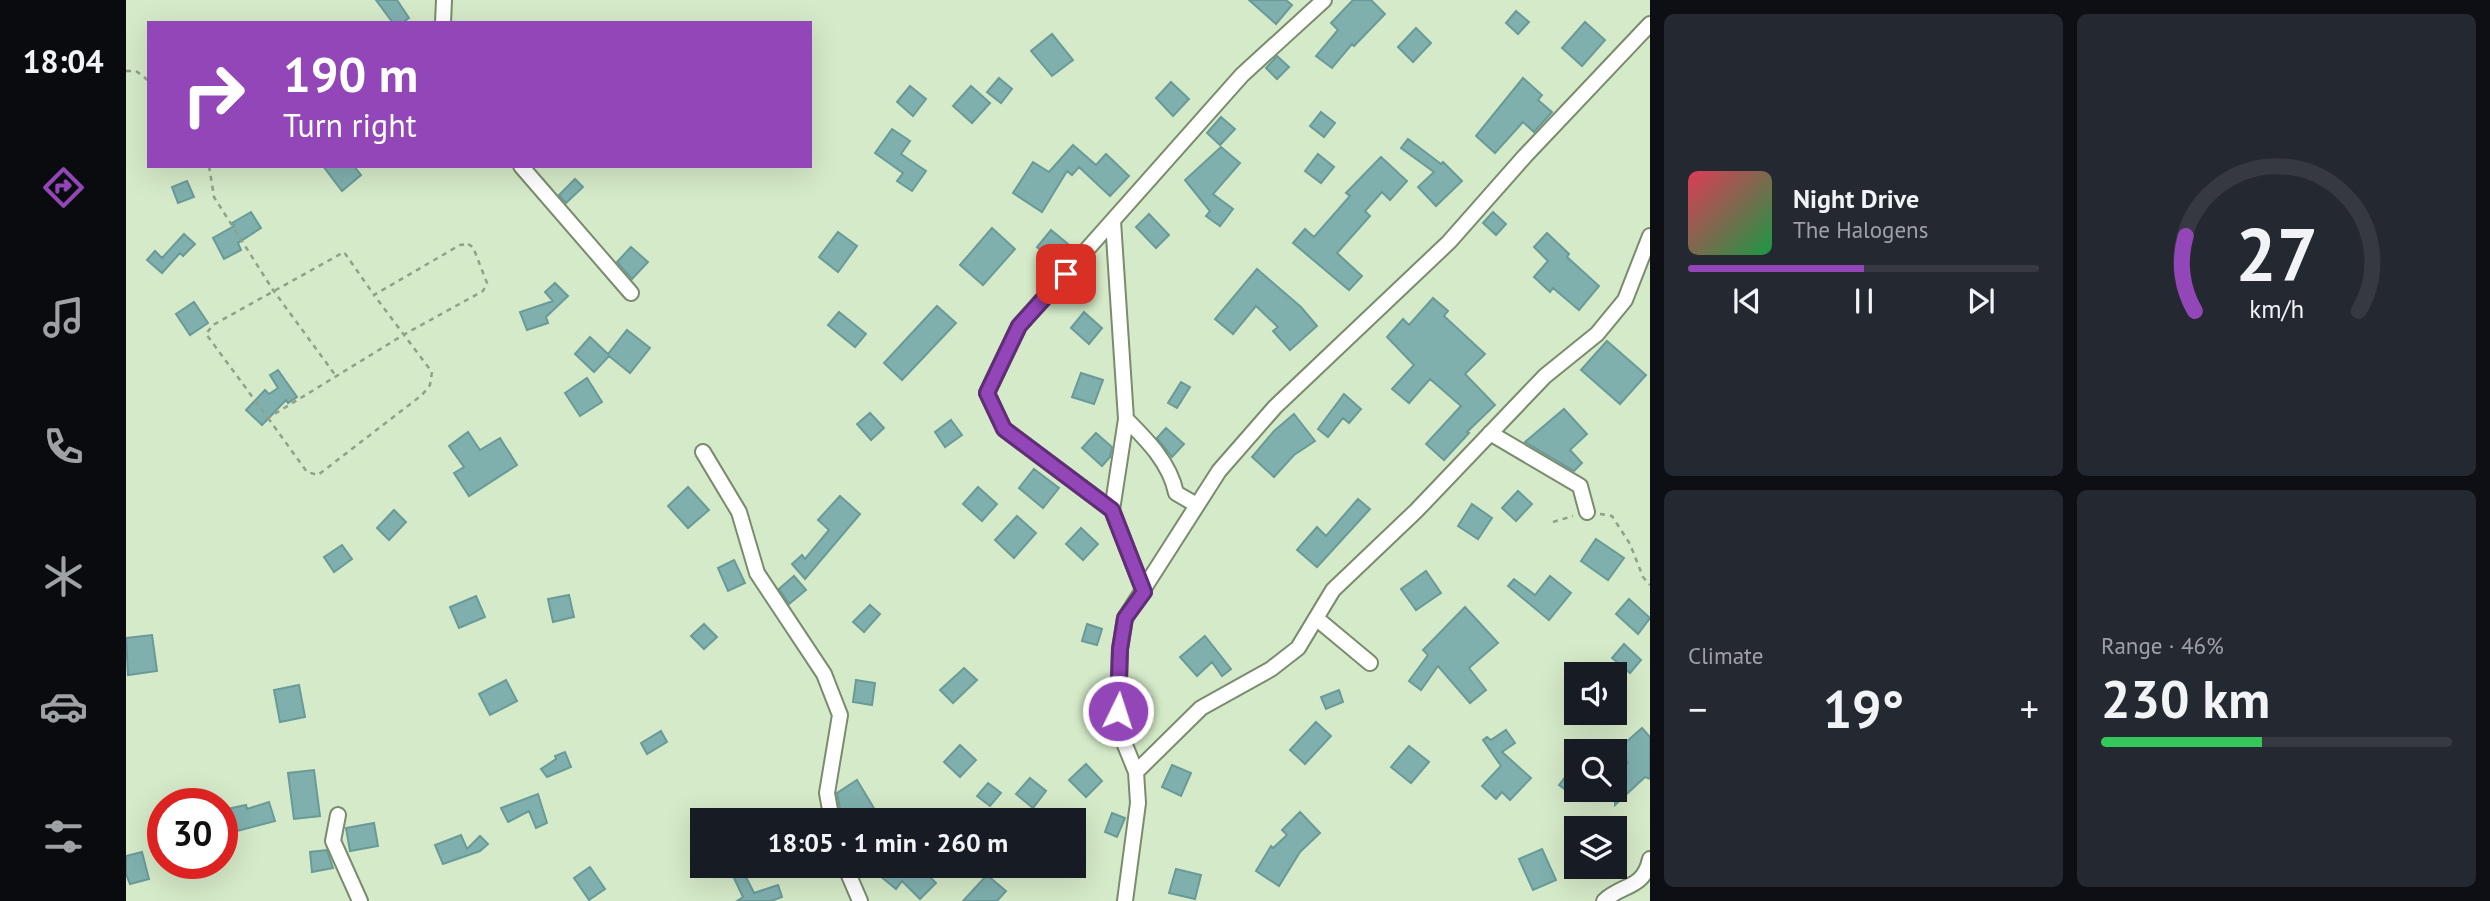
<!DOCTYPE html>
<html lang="en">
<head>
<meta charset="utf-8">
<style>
	body { margin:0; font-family:"PT Sans",sans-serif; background:#242831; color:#f1f3f6; height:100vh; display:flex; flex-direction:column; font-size:26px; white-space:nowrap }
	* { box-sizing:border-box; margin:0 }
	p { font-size:23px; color:#9ea1a6 }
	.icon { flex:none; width:38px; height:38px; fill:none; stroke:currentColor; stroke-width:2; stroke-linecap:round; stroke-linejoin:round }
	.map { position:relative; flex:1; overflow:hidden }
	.details { display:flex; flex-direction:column; gap:14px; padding:14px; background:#0d0f14; width:840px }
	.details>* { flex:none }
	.guide { position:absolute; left:21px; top:21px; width:665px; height:147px; border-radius:0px; box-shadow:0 7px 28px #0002; background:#9346b7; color:#fff; overflow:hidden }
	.controls { position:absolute; left:1438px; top:662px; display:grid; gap:14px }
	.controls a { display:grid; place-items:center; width:63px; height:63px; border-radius:0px; background:#171b24; box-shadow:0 7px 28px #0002; font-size:35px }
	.speed { position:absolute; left:21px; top:788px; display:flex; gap:14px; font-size:35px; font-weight:700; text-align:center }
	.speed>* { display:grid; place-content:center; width:91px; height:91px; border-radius:50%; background:#171b24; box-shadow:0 7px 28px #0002; line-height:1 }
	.speed .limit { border:10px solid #d22; background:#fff; color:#111 }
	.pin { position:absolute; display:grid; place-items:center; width:60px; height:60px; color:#fff; margin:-30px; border-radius:14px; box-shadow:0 4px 10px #0006 }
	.me { position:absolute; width:77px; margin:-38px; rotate:4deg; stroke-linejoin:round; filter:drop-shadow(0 0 5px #0008) }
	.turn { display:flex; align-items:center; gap:24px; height:147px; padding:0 21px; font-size:32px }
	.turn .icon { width:91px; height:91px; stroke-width:2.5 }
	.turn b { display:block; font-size:49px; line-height:60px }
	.big { font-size:52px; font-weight:800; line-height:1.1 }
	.details .widget { flex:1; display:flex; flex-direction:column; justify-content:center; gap:10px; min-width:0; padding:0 24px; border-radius:10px; background:#242831 }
	.details .dial { align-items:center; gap:0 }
	.dial svg { height:182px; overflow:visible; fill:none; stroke:#363941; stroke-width:7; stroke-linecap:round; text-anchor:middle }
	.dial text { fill:#f1f3f6; stroke:none }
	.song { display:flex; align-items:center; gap:21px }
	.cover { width:84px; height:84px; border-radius:10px; background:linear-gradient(135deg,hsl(350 70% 55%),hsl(140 70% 35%)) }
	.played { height:7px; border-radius:4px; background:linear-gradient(90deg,#9346b7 50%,#363941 50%) }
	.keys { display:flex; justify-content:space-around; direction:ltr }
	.heat { display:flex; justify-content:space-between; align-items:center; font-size:38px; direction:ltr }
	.charge { height:10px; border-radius:5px; background:linear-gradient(90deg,#34c759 46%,#363941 0) }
	.details .tiles { flex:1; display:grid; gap:14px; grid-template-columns:repeat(2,1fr) }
	.trip { position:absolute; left:564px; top:808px; width:396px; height:70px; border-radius:0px; background:#171b24; box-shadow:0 7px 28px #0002; font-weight:800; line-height:70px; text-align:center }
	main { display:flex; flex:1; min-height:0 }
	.menu { display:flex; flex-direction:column; width:126px; justify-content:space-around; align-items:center; background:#090b0e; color:#9ea1a6 }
	.menu .icon { width:49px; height:49px }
	.menu .current { color:#9346b7 }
	.menu b { font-size:32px; color:#f1f3f6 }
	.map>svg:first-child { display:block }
	.building { fill:#7fb0ae; stroke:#6a9a98; stroke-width:2 }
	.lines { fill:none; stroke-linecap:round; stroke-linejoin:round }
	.minor-casing { stroke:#798c6d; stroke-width:18 }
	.path { stroke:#91a187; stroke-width:2.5; stroke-dasharray:5 5; stroke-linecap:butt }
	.minor { stroke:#fff; stroke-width:14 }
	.route-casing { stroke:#602e77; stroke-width:18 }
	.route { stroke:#9346b7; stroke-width:12 }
</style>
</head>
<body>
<main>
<nav class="menu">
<b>18:04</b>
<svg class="icon current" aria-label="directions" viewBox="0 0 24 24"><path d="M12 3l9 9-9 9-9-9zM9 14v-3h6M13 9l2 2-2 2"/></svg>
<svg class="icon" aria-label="music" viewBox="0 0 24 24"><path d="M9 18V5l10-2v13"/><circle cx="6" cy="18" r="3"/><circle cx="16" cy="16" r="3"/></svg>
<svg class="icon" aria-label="phone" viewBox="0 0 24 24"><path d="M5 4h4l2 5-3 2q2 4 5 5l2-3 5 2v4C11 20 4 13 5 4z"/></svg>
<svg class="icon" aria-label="climate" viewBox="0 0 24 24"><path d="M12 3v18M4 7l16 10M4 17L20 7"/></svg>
<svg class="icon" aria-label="car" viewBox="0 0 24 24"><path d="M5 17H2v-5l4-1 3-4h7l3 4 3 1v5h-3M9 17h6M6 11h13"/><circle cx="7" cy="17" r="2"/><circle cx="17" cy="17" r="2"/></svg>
<svg class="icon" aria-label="filters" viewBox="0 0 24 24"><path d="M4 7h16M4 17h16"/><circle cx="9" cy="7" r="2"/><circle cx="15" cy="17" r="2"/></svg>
</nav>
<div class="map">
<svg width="1524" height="901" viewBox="0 0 1524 901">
	<rect width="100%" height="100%" fill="#d5eac8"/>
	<!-- building -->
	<path class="building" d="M250,0H271L283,18L276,23H267Z
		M1123,0H1160L1166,5L1150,24Z
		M1227,0H1245L1259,14L1228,46L1226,44L1206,68L1190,56L1212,30L1205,23Z
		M1390,11L1403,22L1392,34L1380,23Z
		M1459,22L1479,40L1456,66L1436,48Z
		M1290,28L1305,43L1287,62L1272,47Z
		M926,34L947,60L926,76L905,51Z
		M1151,56L1163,67L1151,79L1140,68Z
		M873,78L886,89L875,103L861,92Z
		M1397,78L1416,95L1412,100L1426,112L1408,132L1397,122L1369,153L1350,136Z
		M1045,82L1063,99L1047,116L1030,98Z
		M784,86L800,99L787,116L771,102Z
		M845,86L864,103L846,123L827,106Z
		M1195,112L1209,123L1198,137L1184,126Z
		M1095,117L1109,129L1094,145L1081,133Z
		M766,129L784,141L775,154L800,171L786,191L771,181L777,173L749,153Z
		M1282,139L1315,164L1317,162L1336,181L1310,206L1292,187L1308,172L1275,148Z
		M947,145L970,165L980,154L1003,176L984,196L953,167L946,175L941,171L916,212L887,193L907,162L923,172Z
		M1095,147L1114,163L1087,194L1107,209L1094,226L1080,216L1084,211L1059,180Z
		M1192,154L1208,167L1195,183L1179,171Z
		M1255,157L1281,181L1264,200L1256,192L1239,211L1244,216L1211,253L1236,276L1223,290L1167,243L1179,229L1188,237L1224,196L1220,193Z
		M197,166H228L235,175L216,191Z
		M449,179L457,187L440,203L433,195Z
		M61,181L68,197L52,203L46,187Z
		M125,212L135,228L112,243L115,250L98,259L87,238L108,226L106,223Z
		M1367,212L1380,224L1370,235L1357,223Z
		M1023,214L1043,235L1030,248L1010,227Z
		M866,228L889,249L857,285L834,265Z
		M925,230L948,249L934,266L911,247Z
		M712,232L731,246L712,272L693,257Z
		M1421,233L1443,254L1441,257L1473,286L1453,310L1427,288L1424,292L1408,277L1422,261L1408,247Z
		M58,234L69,244L57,256L54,253L36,273L21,260L29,251L36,258Z
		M505,247L522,262L506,279L491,262Z
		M1131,269L1175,307L1191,326L1164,350L1147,331L1152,327L1130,306L1107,334L1089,319Z
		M429,283L442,296L420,317L422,323L401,330L394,312L427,301L419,292Z
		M1307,298L1322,311L1318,316L1359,354L1339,374L1369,405L1341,432L1343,433L1318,460L1300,444L1335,406L1304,379L1283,403L1266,389L1288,365L1261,337L1277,319L1283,325Z
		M68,302L82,323L64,335L50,314Z
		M811,306L830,323L776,380L758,363Z
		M713,312L740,334L729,347L702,325Z
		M958,312L976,328L963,344L945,328Z
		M501,330L524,348L504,373L483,356L468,372L449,354L464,337L482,354Z
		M1481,341L1520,375L1494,404L1455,370Z
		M152,370L171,397L162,403L160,400L136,425L120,410L139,390L143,394L152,388L144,375Z
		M955,373L977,380L968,404L946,397Z
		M461,378L476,402L454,416L439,393Z
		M1055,382L1064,387L1051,408L1042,403Z
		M1218,394L1235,409L1223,423L1217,418L1202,437L1192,429Z
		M1438,409L1461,434L1444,450L1456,463L1448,471L1399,442Z
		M744,413L758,428L745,440L731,424Z
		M1168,414L1189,441L1168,455L1148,477L1126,457L1148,431Z
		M825,420L836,435L819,447L809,432Z
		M1040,428L1058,444L1046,457L1031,438Z
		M342,432L354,450L374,438L391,465L343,496L328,473L338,467L323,446Z
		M970,433L986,447L984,457L976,466L956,448Z
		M908,469L933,488L917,508L893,488Z
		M562,487L583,510L562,528L542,506Z
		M852,487L871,504L856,521L837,504Z
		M1392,491L1406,504L1390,521L1376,508Z
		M714,496L734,514L679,579L666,564L676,555L679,559L703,530L692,520Z
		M1232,499L1244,509L1191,567L1171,550L1191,527L1200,536Z
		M1346,504L1366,518L1352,539L1332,526Z
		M268,510L280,522L263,540L251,528Z
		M891,516L910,533L888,558L869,540Z
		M955,528L972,544L957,560L940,544Z
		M1470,539L1498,558L1482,580L1455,561Z
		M216,545L226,559L208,572L198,557Z
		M608,560L619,583L602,591L592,568Z
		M1300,571L1315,593L1290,610L1275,589Z
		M668,576L680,590L663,604L653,589Z
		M1424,576L1445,593L1423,620L1382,586L1388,579L1409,595Z
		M443,595L448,617L427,622L422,599Z
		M350,596L359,617L333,628L324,607Z
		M1503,599L1524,618L1512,634L1490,614Z
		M744,605L754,614L738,632L727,622Z
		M1339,607L1372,643L1343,668L1360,690L1344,703L1312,666L1295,690L1283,681L1302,655L1297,650Z
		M578,624L591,637L578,649L565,636Z
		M961,624L976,629L971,645L956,641Z
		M26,635L31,671L2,675L0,638Z
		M1079,636L1105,669L1096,676L1086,662L1071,676L1054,657Z
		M1498,644L1515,660L1504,673L1486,658Z
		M838,668L851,680L827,703L814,690Z
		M380,680L391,701L364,715L353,694Z
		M730,680L749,683L746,705L727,702Z
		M173,685L179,717L154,722L148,690Z
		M1213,690L1217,702L1200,709L1195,697Z
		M1190,722L1205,736L1179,764L1164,750Z
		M1516,728L1524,737V779L1519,777L1489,805V801L1478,789H1489V774L1502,763L1491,750Z
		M1380,730L1389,743L1376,752L1405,778L1384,800L1376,792L1370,799L1356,786L1375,766L1357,740L1361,737L1365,740Z
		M535,731L541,742L521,754L515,743Z
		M834,745L850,760L834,777L818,762Z
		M1283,746L1303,762L1285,783L1265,767Z
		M439,752L445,767L421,777L415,769L430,759L429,756Z
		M1451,762V798L1433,785Z
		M960,764L976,781L960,797L943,780Z
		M1046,765L1065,773L1055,796L1036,787Z
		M188,770L194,816L168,819L162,773Z
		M904,778L920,791L907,808L890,794Z
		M731,780L752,815L743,821H718L715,815L711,793Z
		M862,783L875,793L864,806L851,796Z
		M412,794L421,823L410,828L403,811L382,822L375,808Z
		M143,802L149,821L96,835V810L120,805L121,809Z
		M1174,812L1194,833L1174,852L1153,886L1130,871L1145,846L1147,848L1161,835L1156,830Z
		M986,813L999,818L991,837L979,832Z
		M248,823L252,846L224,851L220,828Z
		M335,835L341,849L354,836L362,844L354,851L317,864L309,845Z
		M1416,849L1430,880L1407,890L1393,859Z
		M201,850L207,868L186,872L184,852Z
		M16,852L23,879L4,884L0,874V856Z
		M742,866H793L810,883L794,899L776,881L770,889Z
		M464,867L479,889L463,900L448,878Z
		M1050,869L1075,875L1069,899L1043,893Z
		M618,873L628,893L652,885L656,897L645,901H611L617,897L608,878Z
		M861,875L880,891L871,901H837Z"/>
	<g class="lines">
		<!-- minor casing -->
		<g class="minor-casing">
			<path id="minor" d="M317,23L318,0
				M395,166L505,293
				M1000,419C1021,440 1044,463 1050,493L1069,504
				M1364,433L1454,486L1461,512
				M577,452L613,512L631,573L698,674L714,715L701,793L706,821
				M986,510L1000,419L987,221
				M1018,592L986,510L878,429L861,393L893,326L1116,75L1198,0
				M1190,618L1244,663
				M1010,772L1075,708L1145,669L1172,648L1207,590L1290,511L1419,376L1471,334L1499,300L1524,236
				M212,815L207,841L234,901
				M719,866L734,901
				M999,901L1012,803L1010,772L999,745L992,711L994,649L999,618L1093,471L1149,407L1323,242L1399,156L1524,24
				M1478,901C1497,883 1517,890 1524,859"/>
		</g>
		<!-- path -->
		<path class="path" d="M0,71H10L23,81
			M83,166L88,197L147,290L210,376
			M342,244L347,247L361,283L357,291L279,334L142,418L80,334L87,325L218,252L248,295L334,245Z
			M142,418L181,472L192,475L296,395L304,385L306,372L248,295
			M1474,514L1486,516L1504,544L1517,577L1524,585
			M1427,522L1447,516"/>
		<!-- minor -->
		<use href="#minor" class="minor"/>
	</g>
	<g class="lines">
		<!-- route casing -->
		<g class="route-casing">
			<path id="route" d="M940,274L893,326L861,393L878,429L986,510L1018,592L999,618L994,649L992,711"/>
		</g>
		<!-- route -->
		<use href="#route" class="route"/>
	</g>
</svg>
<div class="controls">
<a><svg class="icon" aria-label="sound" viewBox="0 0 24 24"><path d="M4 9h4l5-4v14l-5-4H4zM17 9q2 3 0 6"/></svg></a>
<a><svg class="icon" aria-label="search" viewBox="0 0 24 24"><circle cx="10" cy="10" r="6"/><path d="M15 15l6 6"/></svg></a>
<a><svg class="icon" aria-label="layers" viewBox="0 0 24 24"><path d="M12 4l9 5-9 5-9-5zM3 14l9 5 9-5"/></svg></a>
</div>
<div class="speed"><div class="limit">30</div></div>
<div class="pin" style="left:940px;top:274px;background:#d93025"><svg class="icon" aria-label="arrive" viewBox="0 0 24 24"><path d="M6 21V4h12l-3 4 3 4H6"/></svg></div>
<svg class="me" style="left:992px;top:711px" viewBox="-20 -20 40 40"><circle r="17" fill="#9346b7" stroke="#fff" stroke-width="3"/><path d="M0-11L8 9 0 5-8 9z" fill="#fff"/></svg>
<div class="trip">18:05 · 1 min · 260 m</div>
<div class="guide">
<div class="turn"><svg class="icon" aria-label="right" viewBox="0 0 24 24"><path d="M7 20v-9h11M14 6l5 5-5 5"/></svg><div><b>190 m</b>Turn right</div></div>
</div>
</div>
<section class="details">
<div class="tiles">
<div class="widget">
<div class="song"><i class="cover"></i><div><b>Night Drive</b><p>The Halogens</p></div></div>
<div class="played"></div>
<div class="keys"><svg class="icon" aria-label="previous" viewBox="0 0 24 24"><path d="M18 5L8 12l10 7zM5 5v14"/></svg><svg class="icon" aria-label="pause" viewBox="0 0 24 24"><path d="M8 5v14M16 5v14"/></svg><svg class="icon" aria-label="next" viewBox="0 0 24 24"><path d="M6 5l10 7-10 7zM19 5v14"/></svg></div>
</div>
<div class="widget dial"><svg viewBox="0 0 100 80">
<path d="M14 69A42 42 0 1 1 86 69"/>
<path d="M14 69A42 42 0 0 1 10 36" stroke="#9346b7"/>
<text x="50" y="56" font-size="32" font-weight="700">27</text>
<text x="50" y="72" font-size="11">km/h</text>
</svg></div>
<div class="widget"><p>Climate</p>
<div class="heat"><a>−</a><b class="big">19°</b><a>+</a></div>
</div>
<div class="widget"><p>Range · 46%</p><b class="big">230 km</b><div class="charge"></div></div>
</div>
</section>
</main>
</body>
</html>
